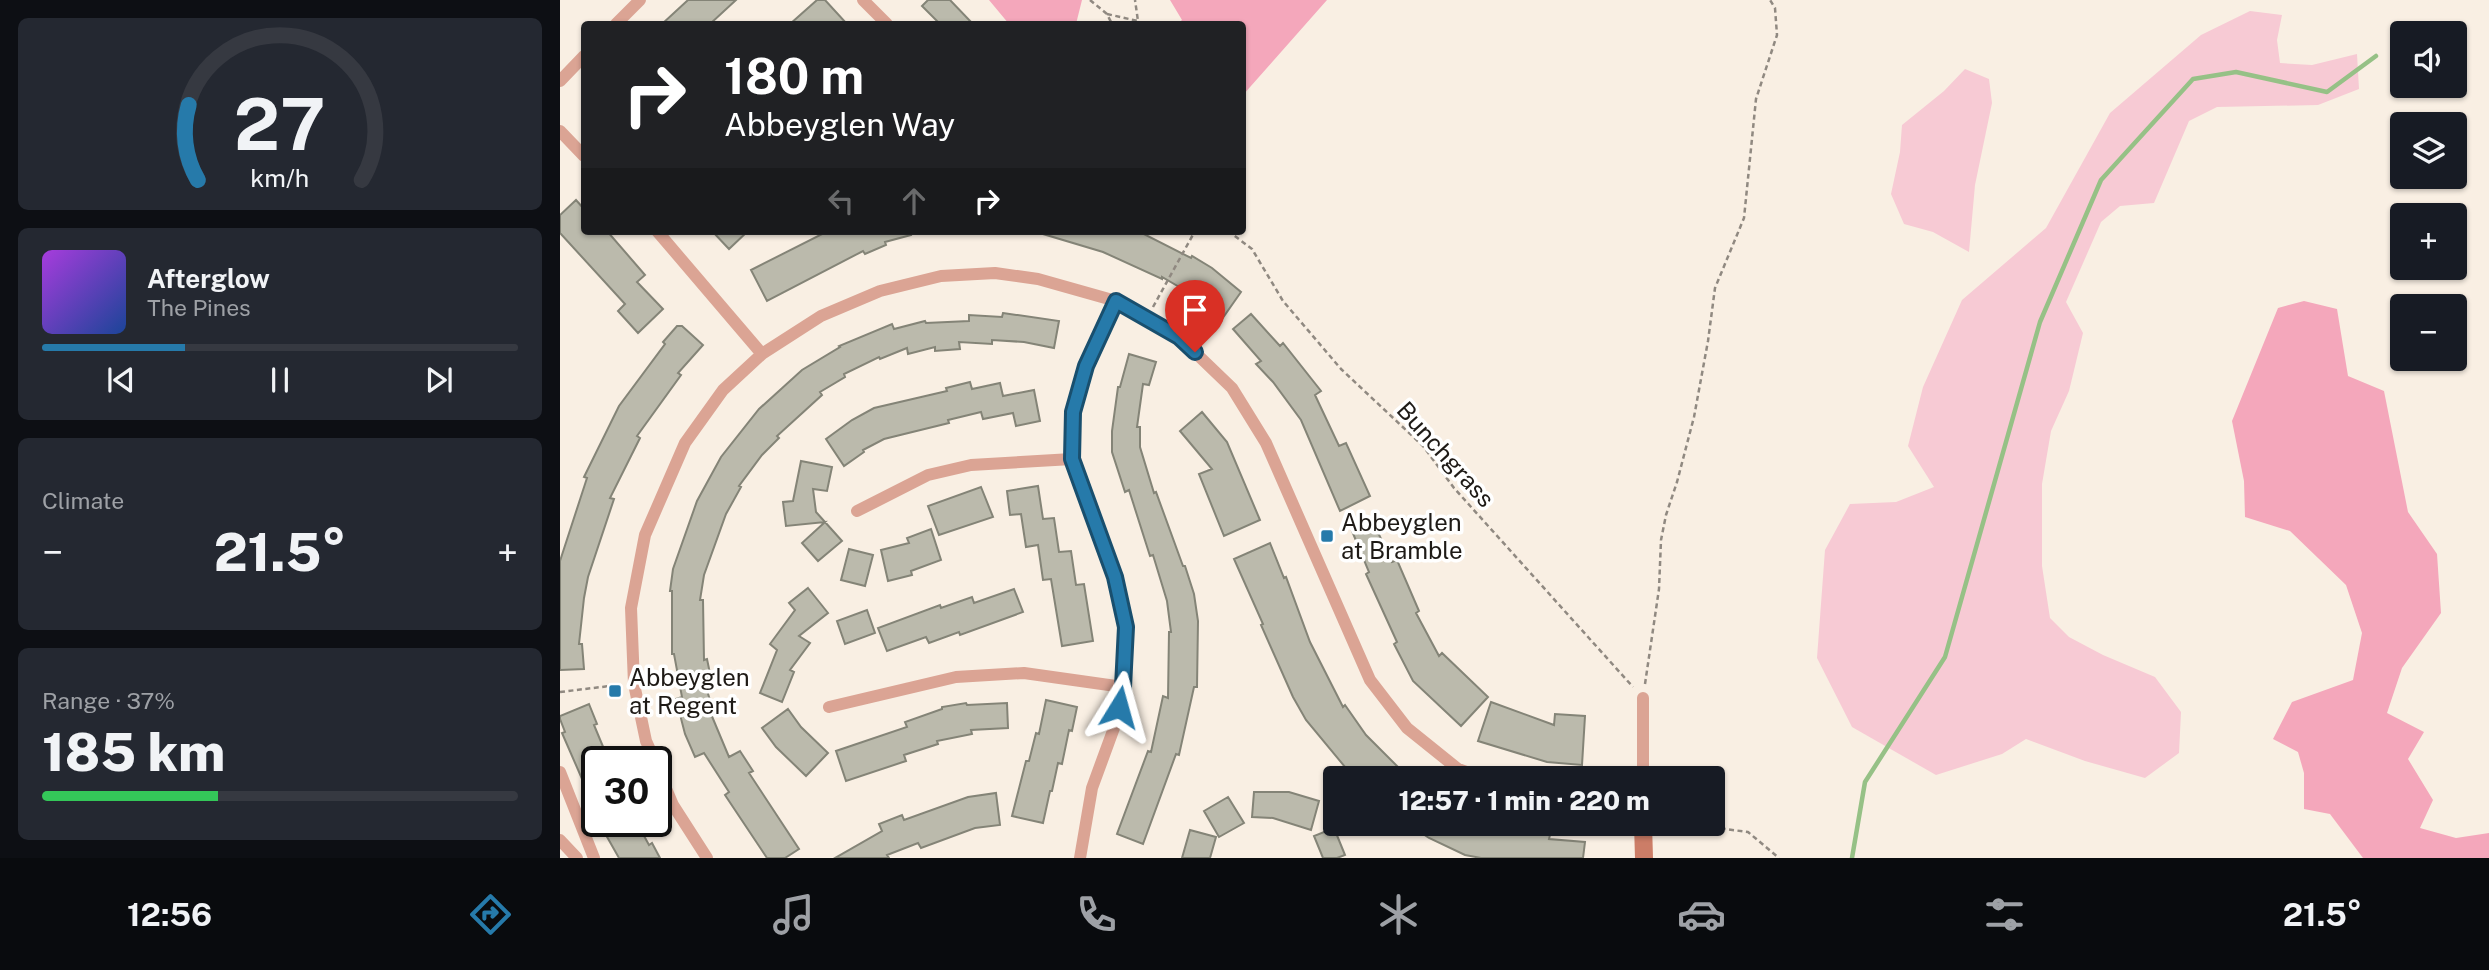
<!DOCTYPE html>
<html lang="en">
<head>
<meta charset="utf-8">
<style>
	body { margin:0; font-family:"Public Sans",sans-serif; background:#242831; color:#f1f3f6; height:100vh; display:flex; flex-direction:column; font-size:26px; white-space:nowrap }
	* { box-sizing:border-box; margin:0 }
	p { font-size:23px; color:#9ea1a6 }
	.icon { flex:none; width:38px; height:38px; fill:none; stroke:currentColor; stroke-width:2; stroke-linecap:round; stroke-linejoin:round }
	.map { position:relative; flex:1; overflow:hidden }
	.panel { display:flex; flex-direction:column; gap:18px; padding:18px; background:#0d0f14; width:560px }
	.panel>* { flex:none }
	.hud { position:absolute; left:21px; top:21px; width:665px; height:214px; border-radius:7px; box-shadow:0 2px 5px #0004; background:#202124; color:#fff; overflow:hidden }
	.tools { position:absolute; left:1830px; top:21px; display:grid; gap:14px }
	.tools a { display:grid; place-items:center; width:77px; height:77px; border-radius:7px; background:#171b24; box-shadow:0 2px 5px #0004; font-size:35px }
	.speed { position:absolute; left:21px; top:746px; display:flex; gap:14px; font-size:35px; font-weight:700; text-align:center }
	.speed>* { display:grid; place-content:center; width:91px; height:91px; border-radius:50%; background:#171b24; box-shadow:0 2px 5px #0004; line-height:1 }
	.speed .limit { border:4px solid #111; border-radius:10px; background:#fff; color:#111 }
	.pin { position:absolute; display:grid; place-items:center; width:60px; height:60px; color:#fff; margin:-72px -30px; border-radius:50% 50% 50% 0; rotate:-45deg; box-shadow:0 0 7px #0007 }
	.pin .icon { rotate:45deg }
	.me { position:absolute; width:77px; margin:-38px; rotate:8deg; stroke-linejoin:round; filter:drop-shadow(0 0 5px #0008) }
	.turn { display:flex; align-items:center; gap:24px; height:147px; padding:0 28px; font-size:32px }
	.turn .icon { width:91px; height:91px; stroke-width:2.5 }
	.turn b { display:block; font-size:49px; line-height:60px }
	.lanes { display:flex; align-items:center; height:66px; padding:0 28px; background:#0003; justify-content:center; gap:35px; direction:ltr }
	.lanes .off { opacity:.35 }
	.big { font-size:52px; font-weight:800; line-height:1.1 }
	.panel .card { flex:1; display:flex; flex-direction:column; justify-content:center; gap:10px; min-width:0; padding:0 24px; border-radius:10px; background:#242831 }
	.panel .dial { align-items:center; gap:0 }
	.dial svg { height:182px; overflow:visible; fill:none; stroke:#363941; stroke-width:7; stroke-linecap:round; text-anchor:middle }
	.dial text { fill:#f1f3f6; stroke:none }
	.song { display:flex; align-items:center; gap:21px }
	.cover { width:84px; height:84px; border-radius:10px; background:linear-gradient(135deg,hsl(280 70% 55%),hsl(220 70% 35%)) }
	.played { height:7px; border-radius:4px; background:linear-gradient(90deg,#267aaa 30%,#363941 30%) }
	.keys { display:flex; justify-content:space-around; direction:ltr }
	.heat { display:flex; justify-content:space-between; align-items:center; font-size:38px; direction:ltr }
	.charge { height:10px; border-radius:5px; background:linear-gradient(90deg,#34c759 37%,#363941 0) }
	.trip { position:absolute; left:763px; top:766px; width:402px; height:70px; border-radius:7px; background:#171b24; box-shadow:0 2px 5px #0004; font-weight:800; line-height:70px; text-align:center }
	.tabs { display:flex; height:112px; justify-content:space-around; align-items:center; background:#090b0e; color:#9ea1a6 }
	.tabs .icon { width:49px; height:49px }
	.tabs .active { color:#267aaa }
	.tabs b { font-size:32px; color:#f1f3f6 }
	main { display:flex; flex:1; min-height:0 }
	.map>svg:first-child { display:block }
	.green { fill:#f7cad4 }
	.forest { fill:#f4a7bb }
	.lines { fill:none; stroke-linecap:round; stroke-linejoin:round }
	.stream { stroke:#96c186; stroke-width:4.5 }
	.building { fill:#bbbaac; stroke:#848477; stroke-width:2 }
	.path { stroke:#908981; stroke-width:2.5; stroke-dasharray:5 3.5; stroke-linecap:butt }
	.street { stroke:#dba494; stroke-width:12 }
	.secondary { stroke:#cc7d67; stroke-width:18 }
	.route-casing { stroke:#194f6e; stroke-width:18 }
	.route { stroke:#267aaa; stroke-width:12 }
	.poi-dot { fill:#267aaa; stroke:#fff; stroke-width:2.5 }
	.labels { text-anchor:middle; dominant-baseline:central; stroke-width:7; stroke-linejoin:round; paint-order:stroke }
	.street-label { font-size:24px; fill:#1e1a16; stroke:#fff }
	.poi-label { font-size:24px; fill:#1e1a16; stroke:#fff; text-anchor:start }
</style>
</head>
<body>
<main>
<section class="panel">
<div class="card dial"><svg viewBox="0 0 100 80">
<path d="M14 69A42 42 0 1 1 86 69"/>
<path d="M14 69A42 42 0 0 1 10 36" stroke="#267aaa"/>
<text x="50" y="56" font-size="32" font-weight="700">27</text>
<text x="50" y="72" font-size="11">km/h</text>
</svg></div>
<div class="card">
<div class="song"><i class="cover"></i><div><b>Afterglow</b><p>The Pines</p></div></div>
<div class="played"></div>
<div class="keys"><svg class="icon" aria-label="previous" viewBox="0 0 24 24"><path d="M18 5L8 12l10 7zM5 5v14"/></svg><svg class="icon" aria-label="pause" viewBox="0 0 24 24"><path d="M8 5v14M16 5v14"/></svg><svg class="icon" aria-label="next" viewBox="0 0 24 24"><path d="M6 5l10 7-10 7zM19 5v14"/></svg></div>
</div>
<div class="card"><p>Climate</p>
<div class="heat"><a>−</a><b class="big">21.5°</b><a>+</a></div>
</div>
<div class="card"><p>Range · 37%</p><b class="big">185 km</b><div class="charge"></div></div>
</section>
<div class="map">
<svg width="1929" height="858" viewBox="0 0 1929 858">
	<rect width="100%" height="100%" fill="#f9efe3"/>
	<!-- green -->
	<path class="green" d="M1690,11L1722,15L1717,40L1720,63L1752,65L1797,54L1799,89L1758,105L1657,107L1629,121L1594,203L1560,206L1541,222L1506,302L1523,333L1509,391L1491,431L1482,484V566L1490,618L1509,637L1543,655L1595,677L1621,712L1619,753L1585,778L1525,761L1466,739L1442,754L1376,775L1292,727L1257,658L1265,550L1290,504L1336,502L1374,487L1348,446L1363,387L1402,300L1486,228L1550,113L1641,35Z
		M1405,69L1429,79L1432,103L1415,185L1409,252L1373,232L1344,224L1331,194L1340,152L1342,125L1384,91Z"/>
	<!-- forest -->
	<path class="forest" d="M429,0H522L516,24H449Z
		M610,0H767L683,95L682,24H617L622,20Z
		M1744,301L1777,309L1788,376L1824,391L1848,512L1877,554L1881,613L1842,668L1827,713L1864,732L1848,759L1873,800L1860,828L1896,838L1929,833V858H1803L1770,814L1744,809V773L1738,752L1713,739L1732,702L1793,680L1802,633L1786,585L1730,531L1685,517L1684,481L1672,421L1718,308Z"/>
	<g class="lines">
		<!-- stream -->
		<path class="stream" d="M1292,858L1305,782L1385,657L1480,322L1541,180L1633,79L1676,72L1767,92L1816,56"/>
	</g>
	<!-- building -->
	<path class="building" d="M128,0H176L150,24H102Z
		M257,0H265L287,24H230Z
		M368,0H390L413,24H380L362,6Z
		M16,200L24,209V231H47L85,275L77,282L103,309L78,333L58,311L65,304L0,233V215Z
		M152,231H188L169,249Z
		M268,231H350L351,235L325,242L326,245L305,254L303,251L207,301L191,270Z
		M484,231H578L631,258L632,256L652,268L681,292L662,319L643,305L645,302L602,277V279L543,252L483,234Z
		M443,313L499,321L494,348L464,342L432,340V344L399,342L400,349L375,351V347L348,354L347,348L320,359L319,357L284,374L285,377L260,392L262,395L217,436L219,438L202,455L179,486L181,487L166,514L144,575L140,600H143L144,660L147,659L152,683L145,684L154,713L151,714L169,757L180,751L193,771L189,773L239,849L225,858H207L165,795L169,792L144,753L135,757L125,734L116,699L122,697L114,654H112V591H110L113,569L137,501L161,457L199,409L242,370L280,347L279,346L332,324L334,329L365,321L366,323L409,321V315L442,317Z
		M691,314L720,346L723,343L761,391L755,395L779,446L786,443L810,496L780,511L741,420L713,382L696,364L701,361L673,329Z
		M117,326H122L143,345L118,373L121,375L77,436L80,438L50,498L54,499L28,577L24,598L19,644H22L24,669L0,670V561L27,478L24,477L59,406L105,344L103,342Z
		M569,354L596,362L589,385L583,384L577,427H580V447L594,493L596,492L623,566H625L634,594L638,621L637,687H634L619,755L616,754L583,844L557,834L588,751L591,752L603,696L608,698L609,632H611L607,601L593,555L590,556L569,490L565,492L552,452V431L558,387H560Z
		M410,382L412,389L440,383L443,396L474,390L480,421L456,426L453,413L423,419L421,412L388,420L389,423L324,439L303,450L304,452L284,466L266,439L292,420L314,408L387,391L386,388Z
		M642,412L667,442L700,520L664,536L639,474L652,469L620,431Z
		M241,461L272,467L267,491L253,489L256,512L282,541L258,561L242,543L265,522L226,526L223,502L233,501Z
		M478,486L483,519L494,518L499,552L511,551L516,585L524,584L533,641L502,646L491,579L483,580L478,545L466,547L461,514L450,515L447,491Z
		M421,487L433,517L379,535L368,506Z
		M813,522L832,562L837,560L859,611L856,613L879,656L882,653L928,697L901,726L853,681L834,644L837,642L806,574L809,572L792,531Z
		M371,529L381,560L351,571L352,575L328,581L321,550L349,543L347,538Z
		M710,543L724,578L726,577L750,642L783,707L785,705L806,735L850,779H795L746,720L733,697L701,625L703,624L674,559Z
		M289,549L313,555L305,586L281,580Z
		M248,588L268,613L239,636L250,643L230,670L234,672L222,702L200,693L217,650L210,644L235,610L229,603Z
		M454,589L463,612L400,635L399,632L369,643L366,637L327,651L318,628L380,605L381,608L412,597L414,603Z
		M307,610L315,633L285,644L277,621Z
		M486,700L517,707L512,731L509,730L502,764L498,763L492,791H490L483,823L452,816L466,761H469L476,733L479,734Z
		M931,702L994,725L995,714L1025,716L1022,765L987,762L918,741Z
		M406,703L407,705L447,703L448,728L411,730L412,734L377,741L378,744L344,755L346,761L286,781L276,751L347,727L345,722L382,709V707Z
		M29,704L37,724L34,725L49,761H37L36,811L2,733L5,732L0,719V716Z
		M228,709L241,727L268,753L246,776L216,747L202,728Z
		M694,792H729L759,801L751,830L713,818L692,817Z
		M436,793L440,825L415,828L361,848L358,843L327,855L329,858H275L322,831L319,824L342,815L344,820L408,797Z
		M668,797L684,823L659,837L644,811Z
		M42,821H76L89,845L92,843L100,858H59L46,835Z
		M848,824H947L990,835L989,839L1025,842L1023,858H921L905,855L869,838Z
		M774,828L785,855L777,858H763L754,836Z
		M630,830L656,837L650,858H622Z"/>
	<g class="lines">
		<!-- path -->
		<path class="path" d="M530,0L547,14L552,24
			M547,14L578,21L575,0
			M668,231L692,249L723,301L781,369L863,446L894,488L1073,687
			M593,307L635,231
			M1085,684L1099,589L1101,540L1106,515L1117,482L1134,417L1148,341L1155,288L1184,218L1196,99L1217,35L1215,8L1210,0
			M0,692L58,685
			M1104,824L1110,830L1142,826L1188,832L1219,858"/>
		<!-- street -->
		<path class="street" d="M303,0L327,24
			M56,24L80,0
			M0,81L24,56
			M0,131L24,156
			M97,231L202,354
			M297,511L368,475L411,465L512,459
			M269,707L396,677L464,673L563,687
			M95,761L86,741L74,684L71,608L85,535L125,443L163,390L202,354L261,316L320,291L381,276L435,273L478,279L556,301L619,337L672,388L706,443L810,680L847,728L898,769L925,779
			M96,765L113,805L147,858
			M0,772L34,858
			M1083,779V698
			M0,840L17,858
			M520,858L532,788L554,728L563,687L566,627L555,577L512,459L513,412L526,366L556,301"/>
		<!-- secondary -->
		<path class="secondary" d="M1083,824L1084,858"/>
	</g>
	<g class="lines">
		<!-- route casing -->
		<g class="route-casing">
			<path id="route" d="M559,707L563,687L566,627L555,577L512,459L513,412L526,366L556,301L619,337L635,352"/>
		</g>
		<!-- route -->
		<use href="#route" class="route"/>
	</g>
	<!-- markers -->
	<g class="poi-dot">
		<rect x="760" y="529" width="14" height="14" rx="3.5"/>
		<rect x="48" y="684" width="14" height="14" rx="3.5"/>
	</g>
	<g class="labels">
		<!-- street labels -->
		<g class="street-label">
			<text transform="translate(886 454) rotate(48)">Bunchgrass</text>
		</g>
		<!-- poi labels -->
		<g class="poi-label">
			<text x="781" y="522">Abbeyglen<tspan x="781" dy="28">at Bramble</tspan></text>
			<text x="69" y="677">Abbeyglen<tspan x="69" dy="28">at Regent</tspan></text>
		</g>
	</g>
</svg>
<div class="tools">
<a><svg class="icon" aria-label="sound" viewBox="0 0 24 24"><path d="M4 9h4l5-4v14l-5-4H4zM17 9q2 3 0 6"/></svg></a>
<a><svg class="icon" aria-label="layers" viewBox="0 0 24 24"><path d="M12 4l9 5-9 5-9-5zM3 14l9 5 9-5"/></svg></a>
<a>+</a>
<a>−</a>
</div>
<div class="speed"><div class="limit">30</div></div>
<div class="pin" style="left:635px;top:352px;background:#d93025"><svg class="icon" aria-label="arrive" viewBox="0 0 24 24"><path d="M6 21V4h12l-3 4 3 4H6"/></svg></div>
<svg class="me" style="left:559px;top:707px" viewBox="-20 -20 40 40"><path d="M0-17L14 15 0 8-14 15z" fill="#267aaa" stroke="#fff" stroke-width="4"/></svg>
<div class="trip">12:57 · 1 min · 220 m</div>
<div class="hud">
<div class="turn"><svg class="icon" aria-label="right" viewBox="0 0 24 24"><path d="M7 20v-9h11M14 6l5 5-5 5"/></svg><div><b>180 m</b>Abbeyglen Way</div></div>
<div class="lanes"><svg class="icon off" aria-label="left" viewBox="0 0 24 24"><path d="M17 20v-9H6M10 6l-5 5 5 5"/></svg><svg class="icon off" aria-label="ahead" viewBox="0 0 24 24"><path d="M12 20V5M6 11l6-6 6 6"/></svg><svg class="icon" aria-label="right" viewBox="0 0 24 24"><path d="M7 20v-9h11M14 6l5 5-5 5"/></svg></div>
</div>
</div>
</main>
<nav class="tabs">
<b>12:56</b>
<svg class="icon active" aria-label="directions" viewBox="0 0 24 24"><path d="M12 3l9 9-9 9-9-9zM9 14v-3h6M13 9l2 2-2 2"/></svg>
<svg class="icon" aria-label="music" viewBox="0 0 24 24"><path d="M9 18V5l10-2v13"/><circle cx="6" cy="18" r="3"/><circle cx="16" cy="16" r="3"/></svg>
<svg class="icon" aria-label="phone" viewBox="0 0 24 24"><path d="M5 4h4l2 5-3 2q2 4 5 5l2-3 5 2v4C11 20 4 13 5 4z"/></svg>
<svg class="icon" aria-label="climate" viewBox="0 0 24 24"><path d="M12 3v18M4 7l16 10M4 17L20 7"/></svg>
<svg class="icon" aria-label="car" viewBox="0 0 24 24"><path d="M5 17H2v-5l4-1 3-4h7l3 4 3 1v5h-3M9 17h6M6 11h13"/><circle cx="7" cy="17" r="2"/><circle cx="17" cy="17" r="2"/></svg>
<svg class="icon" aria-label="filters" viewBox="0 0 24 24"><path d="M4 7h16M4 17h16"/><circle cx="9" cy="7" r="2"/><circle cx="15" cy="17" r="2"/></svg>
<b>21.5°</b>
</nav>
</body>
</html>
